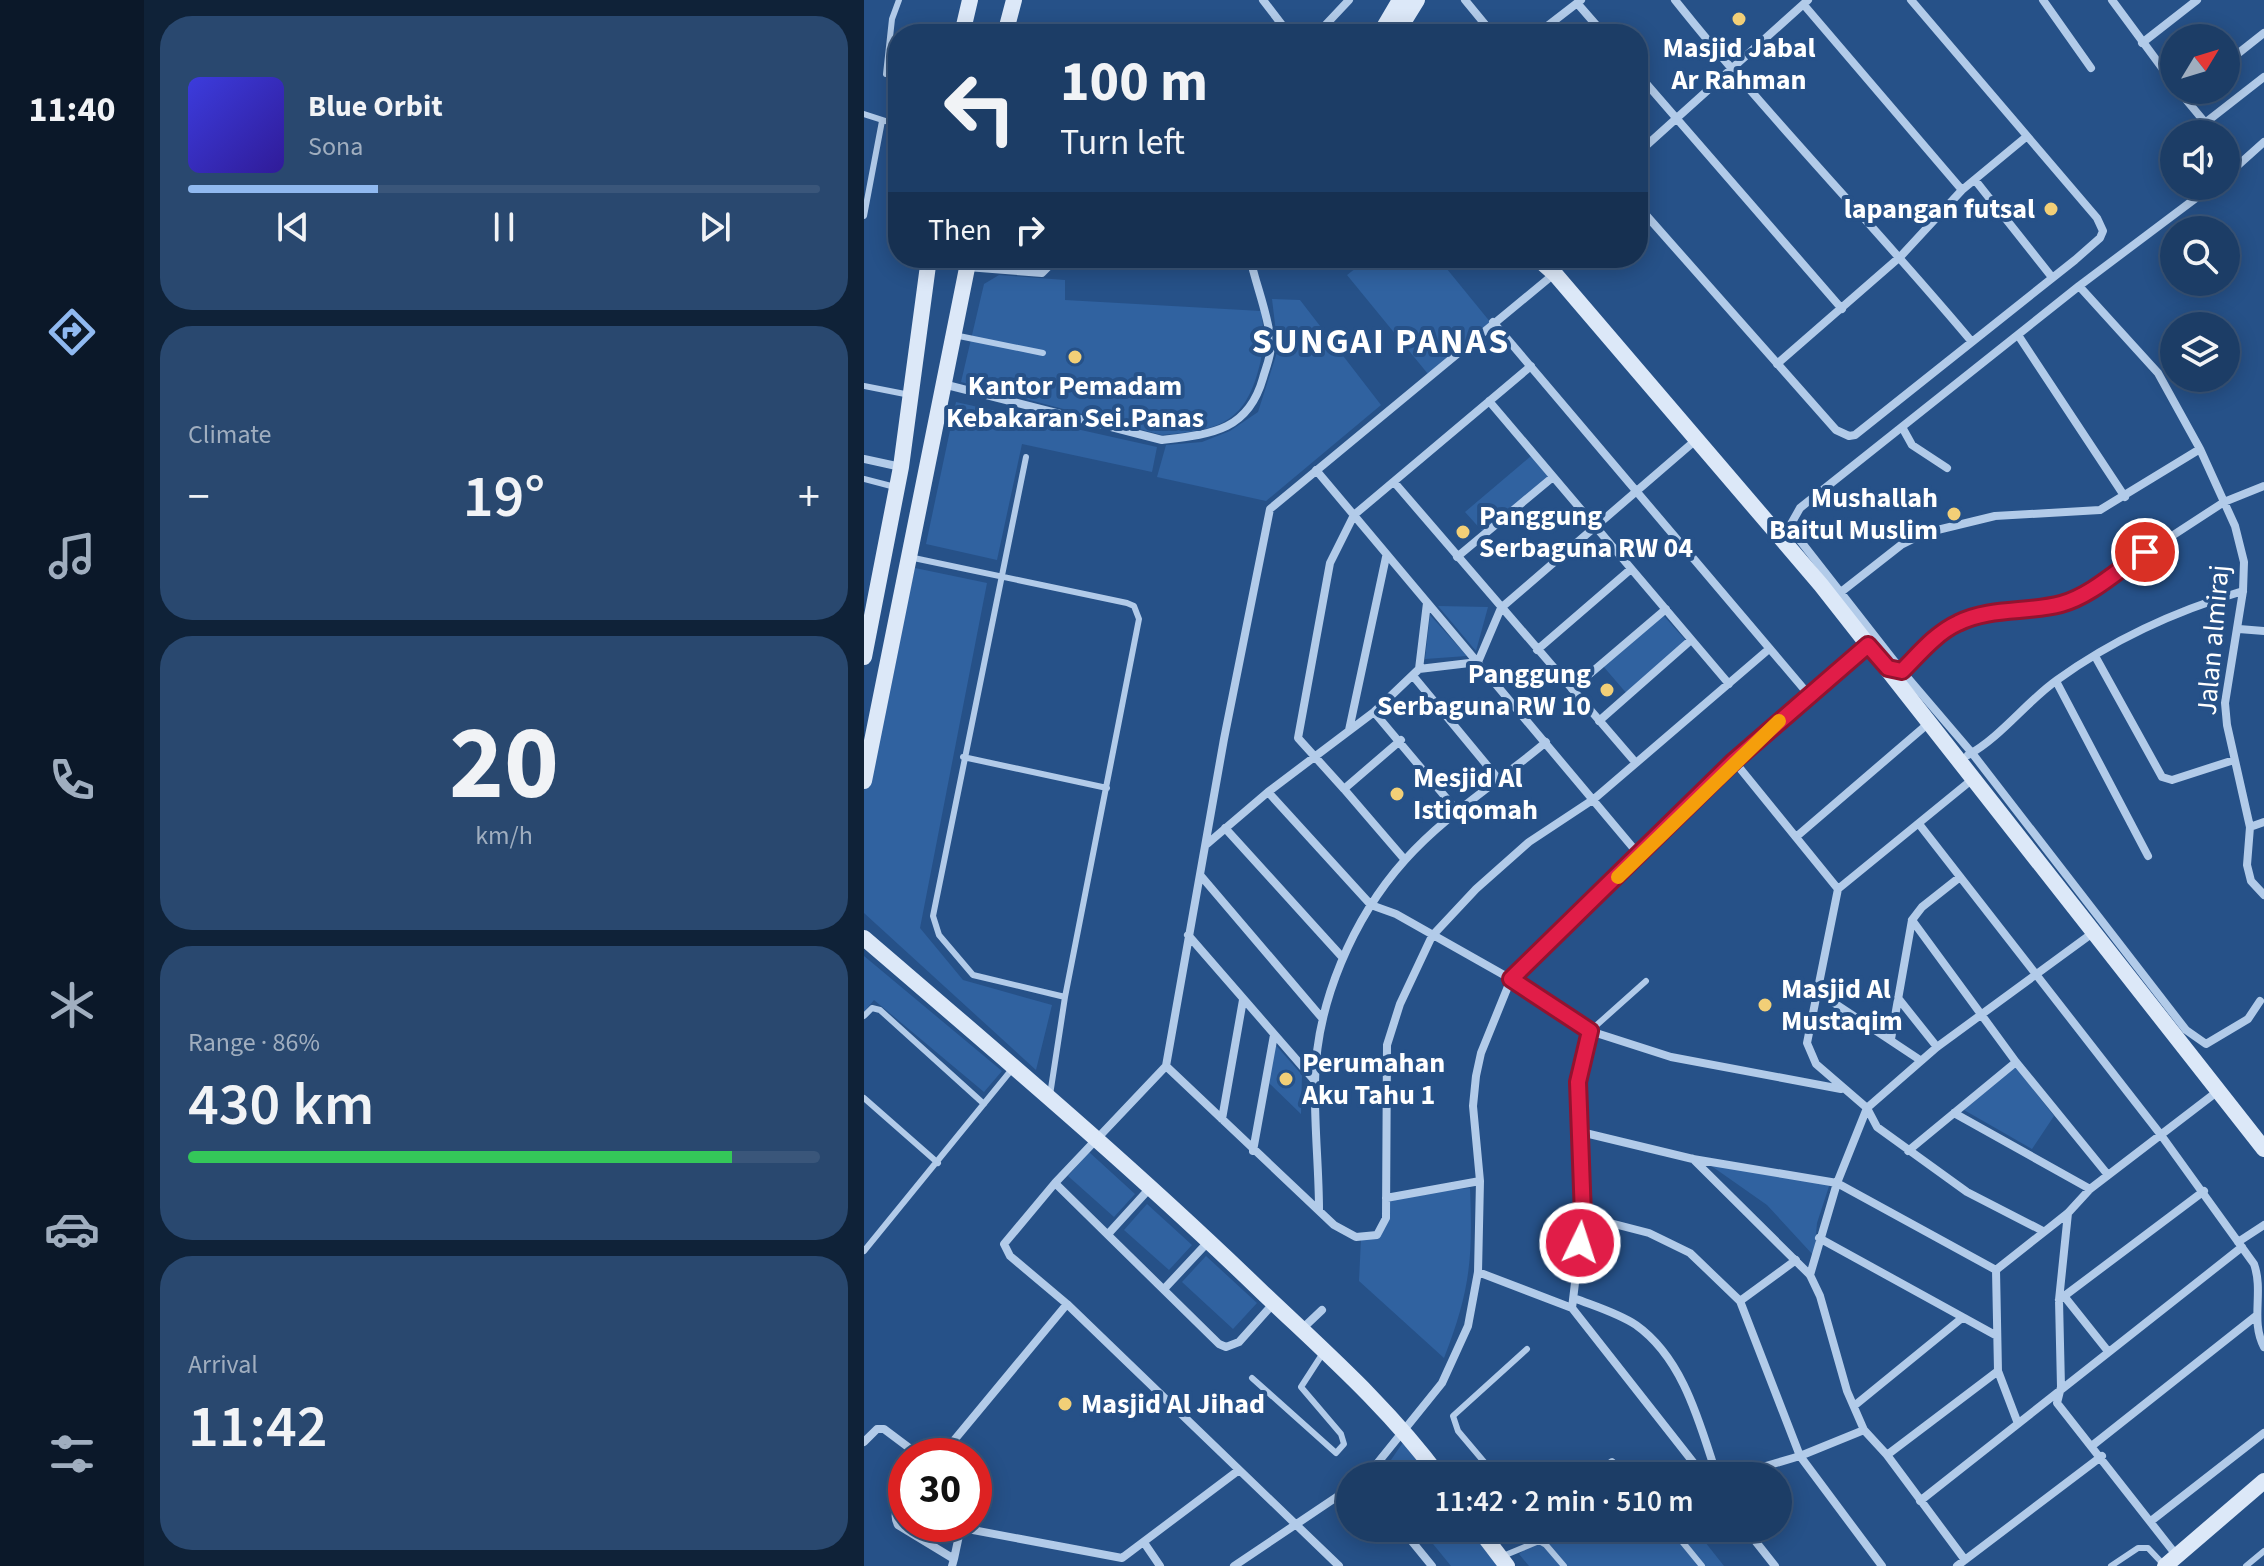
<!DOCTYPE html>
<html lang="en">
<head>
<meta charset="utf-8">
<style>
	body { margin:0; font-family:"Source Sans 3",sans-serif; background:#29486f; color:#f1f3f6; height:100vh; display:flex; flex-direction:column; font-size:30px; white-space:nowrap }
	* { box-sizing:border-box; margin:0 }
	p { font-size:26px; color:#a0aebf }
	.icon { flex:none; width:44px; height:44px; fill:none; stroke:currentColor; stroke-width:2; stroke-linecap:round; stroke-linejoin:round }
	.map { position:relative; flex:1; overflow:hidden }
	.drawer { display:flex; flex-direction:column; gap:16px; padding:16px; background:#0f2238; width:720px }
	.drawer>* { flex:none }
	.hud { position:absolute; left:24px; top:24px; width:760px; height:244px; border-radius:32px; box-shadow:0 4px 20px #0003,0 0 0 2px #3a567a; background:#1c3d66; color:#f1f3f6; overflow:hidden }
	.needle { width:52px; rotate:52deg }
	.controls { position:absolute; left:1296px; top:24px; display:grid; gap:16px }
	.controls a { display:grid; place-items:center; width:80px; height:80px; border-radius:50%; background:#1c3d66; box-shadow:0 4px 20px #0003,0 0 0 2px #3a567a; font-size:40px }
	.speed { position:absolute; left:24px; top:1438px; display:flex; gap:16px; font-size:40px; font-weight:700; text-align:center }
	.speed>* { display:grid; place-content:center; width:104px; height:104px; border-radius:50%; background:#1c3d66; box-shadow:0 4px 20px #0003,0 0 0 2px #3a567a; line-height:1 }
	.speed .limit { border:12px solid #d22; background:#fff; color:#111 }
	.pin { position:absolute; display:grid; place-items:center; width:68px; height:68px; color:#fff; margin:-34px; border:4px solid #fff; border-radius:50%; box-shadow:0 2px 8px #0007 }
	.me { position:absolute; width:88px; margin:-44px; rotate:4deg; stroke-linejoin:round; filter:drop-shadow(0 0 6px #0008) }
	.turn { display:flex; align-items:center; gap:28px; height:168px; padding:0 40px; font-size:36px }
	.turn .icon { width:104px; height:104px; stroke-width:2.5 }
	.turn b { display:block; font-size:56px; line-height:68px }
	.then { display:flex; align-items:center; height:76px; padding:0 40px; background:#0003; gap:16px; font-size:30px }
	.big { font-size:60px; font-weight:600; line-height:1.1 }
	.drawer .widget { flex:1; display:flex; flex-direction:column; justify-content:center; gap:12px; min-width:0; padding:0 28px; border-radius:32px; background:#29486f }
	.drawer .dial { align-items:center; gap:0 }
	.dial b { font-size:104px; line-height:1 }
	.song { display:flex; align-items:center; gap:24px }
	.cover { width:96px; height:96px; border-radius:12px; background:linear-gradient(135deg,hsl(240 70% 55%),hsl(250 70% 35%)) }
	.played { height:8px; border-radius:4px; background:linear-gradient(90deg,#90b9f0 30%,#3a567a 30%) }
	.keys { display:flex; justify-content:space-around; direction:ltr }
	.heat { display:flex; justify-content:space-between; align-items:center; font-size:44px; direction:ltr }
	.charge { height:12px; border-radius:6px; background:linear-gradient(90deg,#34c759 86%,#3a567a 0) }
	.trip { position:absolute; left:472px; top:1462px; width:456px; height:80px; border-radius:40px; background:#1c3d66; box-shadow:0 4px 20px #0003,0 0 0 2px #3a567a; font-weight:600; line-height:80px; text-align:center }
	main { display:flex; flex:1; min-height:0 }
	.tab-bar { display:flex; flex-direction:column; width:144px; justify-content:space-around; align-items:center; background:#0b1829; color:#a0aebf }
	.tab-bar .icon { width:56px; height:56px }
	.tab-bar .current { color:#90b9f0 }
	.tab-bar b { font-size:36px; color:#f1f3f6 }
	.map>svg:first-child { display:block }
	.green { fill:#3062a0 }
	.lines { fill:none; stroke-linecap:round; stroke-linejoin:round }
	.lane { stroke:#b2cbe9; stroke-width:6 }
	.street { stroke:#b2cbe9; stroke-width:8 }
	.secondary { stroke:#dce8f8; stroke-width:16 }
	.route-casing { stroke:#92132f; stroke-width:20 }
	.route { stroke:#e11d48; stroke-width:14 }
	.slow { stroke:#f59e0b; stroke-width:14 }
	.poi-dot { fill:#f2cf77; stroke:#265188; stroke-width:3 }
	.labels { text-anchor:middle; dominant-baseline:central; stroke-width:8; stroke-linejoin:round; paint-order:stroke }
	.poi-label { font-size:28px; font-weight:bold; fill:#fff; stroke:#265188; text-anchor:start }
	.street-label { font-size:28px; fill:#fff; stroke:#265188 }
	.district-label { font-size:36px; font-weight:bold; letter-spacing:2px; fill:#fff; stroke:#265188 }
</style>
</head>
<body>
<main>
<nav class="tab-bar">
<b>11:40</b>
<svg class="icon current" aria-label="directions" viewBox="0 0 24 24"><path d="M12 3l9 9-9 9-9-9zM9 14v-3h6M13 9l2 2-2 2"/></svg>
<svg class="icon" aria-label="music" viewBox="0 0 24 24"><path d="M9 18V5l10-2v13"/><circle cx="6" cy="18" r="3"/><circle cx="16" cy="16" r="3"/></svg>
<svg class="icon" aria-label="phone" viewBox="0 0 24 24"><path d="M5 4h4l2 5-3 2q2 4 5 5l2-3 5 2v4C11 20 4 13 5 4z"/></svg>
<svg class="icon" aria-label="climate" viewBox="0 0 24 24"><path d="M12 3v18M4 7l16 10M4 17L20 7"/></svg>
<svg class="icon" aria-label="car" viewBox="0 0 24 24"><path d="M5 17H2v-5l4-1 3-4h7l3 4 3 1v5h-3M9 17h6M6 11h13"/><circle cx="7" cy="17" r="2"/><circle cx="17" cy="17" r="2"/></svg>
<svg class="icon" aria-label="filters" viewBox="0 0 24 24"><path d="M4 7h16M4 17h16"/><circle cx="9" cy="7" r="2"/><circle cx="15" cy="17" r="2"/></svg>
</nav>
<section class="drawer">
<div class="widget">
<div class="song"><i class="cover"></i><div><b>Blue Orbit</b><p>Sona</p></div></div>
<div class="played"></div>
<div class="keys"><svg class="icon" aria-label="previous" viewBox="0 0 24 24"><path d="M18 5L8 12l10 7zM5 5v14"/></svg><svg class="icon" aria-label="pause" viewBox="0 0 24 24"><path d="M8 5v14M16 5v14"/></svg><svg class="icon" aria-label="next" viewBox="0 0 24 24"><path d="M6 5l10 7-10 7zM19 5v14"/></svg></div>
</div>
<div class="widget"><p>Climate</p>
<div class="heat"><a>−</a><b class="big">19°</b><a>+</a></div>
</div>
<div class="widget dial"><b>20</b><p>km/h</p></div>
<div class="widget"><p>Range · 86%</p><b class="big">430 km</b><div class="charge"></div></div>
<div class="widget"><p>Arrival</p><b class="big">11:42</b></div>
</section>
<div class="map">
<svg width="1400" height="1566" viewBox="0 0 1400 1566">
	<rect width="100%" height="100%" fill="#265188"/>
	<!-- green -->
	<path class="green" d="M505,258H574L627,323L564,374L483,275Z
		M135,275L201,280V300L397,311C401,337 400,353 392,378C376,428 346,430 298,435L97,382L120,284Z
		M408,299L436,300L517,405L402,501L293,477L302,445L338,442L366,431L394,412L414,349Z
		M92,402L293,447L288,472L158,444L133,560L62,544Z
		M667,456L685,477L620,533L601,512Z
		M51,568L123,583L56,928L99,980L188,1005L172,1070L0,913V790Z
		M574,606L624,607L612,651Z
		M566,615L603,656L561,659Z
		M799,615L824,643L764,695L739,666Z
		M0,956L138,1071L120,1092L10,1000L0,1012Z
		M410,1043L438,1075L437,1114L405,1083Z
		M1150,1065L1190,1116L1168,1149L1100,1110Z
		M225,1152L271,1194L250,1217L204,1176Z
		M846,1165L967,1180L953,1223L950,1256L903,1205Z
		M606,1188C609,1259 606,1291 580,1358L495,1281L497,1239L522,1227L521,1197Z
		M283,1204L328,1245L305,1270L260,1230Z
		M342,1256L393,1303L369,1329L318,1282Z
		M542,1438L572,1476H516Z
		M556,1528H613L643,1566H587Z
		M688,1528H830L860,1566H665L655,1554Z"/>
	<g class="lines">
		<!-- lane -->
		<path class="lane" d="M22,74L28,19L35,0
			M0,114L34,125
			M0,216L18,121
			M90,335L179,353
			M0,386L46,395
			M162,457L69,916L75,935L109,975L201,997
			M0,479L31,487
			M45,557L263,603L270,606L275,619L201,997L186,1095
			M99,757L243,788
			M0,1016L8,1008L16,1010L120,1104
			M726,1031L782,981
			M0,1098L74,1163
			M0,1251L149,1068
			M388,1378L472,1453L480,1444L477,1434L437,1387L459,1353
			M632,1476L594,1431L589,1416L663,1349
			M727,1476L748,1461L765,1476
			M807,1528L838,1566
			M639,1556L675,1541L682,1545L700,1566
			M1247,1566L1274,1548H1284L1301,1566
			M1382,1566L1400,1551"/>
		<!-- street -->
		<path class="street" d="M399,0L425,34
			M601,0L629,34
			M811,0C905,118 1011,226 1108,342
			M1179,0L1227,68
			M1248,0L1310,84
			M713,3L740,34
			M940,5L1098,190
			M453,34L485,0
			M673,34L717,0
			M1278,43L1333,0
			M1362,63L1400,33
			M774,74L978,309
			M1314,90L1349,132
			M1341,123L1400,77
			M774,153L944,0
			M1362,176L1400,142
			M1111,180L1187,276
			M1348,186L1215,286L936,508L927,524L931,534L1038,671L1108,753L1322,1030L1342,1044L1384,1019L1396,1001
			M774,206L972,430L985,436L991,435L1211,260L1236,238L1239,231L1233,218L1047,0
			M103,267L178,273L193,258
			M1215,286L1294,373L1336,449L1371,526L1380,562L1379,591L1361,703L1363,725L1386,827L1383,865L1387,881L1400,895
			M629,322L945,695
			M1154,335L1261,497
			M913,364L1037,256L1098,190L1162,137
			M79,384L298,440C348,434 384,431 399,378C402,367 408,354 407,342C404,314 392,285 386,258
			M625,401L865,684
			M1038,427L1048,445L1083,468
			M0,459L37,467
			M452,470L776,856
			M530,482L772,763
			M593,557L689,477
			M977,592L1037,545L1061,533L1131,516L1236,510L1336,449
			M1375,629L1400,631
			M673,650L767,569
			M1231,656L1298,777L1308,780L1370,760
			M555,669L563,603
			M1032,670L1038,671C1055,654 1073,632 1096,622C1135,605 1180,612 1219,594L1360,502L1400,486
			M550,677L636,781
			M1192,681L1284,856
			M708,689L802,609
			M510,712L594,812
			M735,721L827,640
			M485,730L522,557
			M537,740L480,789L434,738L466,563L490,515L667,366
			M1104,755C1137,737 1162,702 1193,680C1251,638 1311,611 1379,591
			M870,761L974,889
			M1110,778L974,889L943,1043L952,1064L1003,1108L1013,1127L1103,1192L1179,1231
			M480,789L541,860
			M404,792L507,905L532,914L647,979L726,1031L807,1057L977,1089
			M1055,824L1297,1135L1390,1264C1400,1292 1386,1321 1400,1347
			M1386,827L1400,822
			M361,828L479,958
			M932,837L1066,722
			M343,844L404,792L510,712L555,669L614,662L637,608L833,439
			M337,876L458,1018
			M1048,920L1152,1062L1244,1175
			M324,935L451,1081
			M952,991L1056,1060
			M1034,998L1073,1047
			M1027,1039L1048,920L1058,907L1096,877
			M302,1066L470,1225L492,1237L513,1235L522,1218L523,1045L536,1004L568,936L612,889L665,842L730,799L905,649
			M1090,1113L1226,1189
			M358,1119L379,1000
			M717,1132L829,1159L973,1183L1132,1270
			M389,1151L410,1035
			M1044,1151L1152,1062
			M829,1159L946,1275L956,1296L983,1391L1000,1430L1023,1455L1101,1560
			M191,1183L355,1344L362,1347L375,1342L409,1304
			M522,1198L616,1181
			M455,1210C455,1168 450,1125 451,1082C452,1003 489,918 541,860C581,815 636,781 682,742
			M1204,1213L1195,1300L1197,1387L1193,1403L1313,1556
			M719,1216L785,1233L826,1253L876,1301L936,1456L1018,1566
			M245,1233L286,1188
			M955,1238L1133,1336
			M1374,1242L1400,1225
			M1132,1270L1204,1213L1226,1189L1354,1091
			M1132,1270L1134,1371L1153,1421
			M614,1272L708,1308L840,1476
			M946,1275L973,1183L1003,1108L1073,1047L1230,932
			M301,1288L344,1242
			M1200,1296L1243,1350
			M710,1298C730,1306 754,1313 772,1325C820,1359 836,1425 853,1476
			M1195,1300L1340,1191
			M876,1301L932,1260
			M203,1304L146,1256L140,1244L191,1183L302,1066L360,739L406,509L690,274
			M708,1308L719,1216L714,1082L726,1031
			M439,1328L458,1310
			M990,1406L1098,1318
			M0,1442L13,1429H20L56,1456
			M1229,1445L1392,1316
			M1023,1455L1134,1371
			M77,1456L203,1304L475,1566
			M503,1476L578,1383L604,1326L614,1272L616,1181L609,1106L612,1076L617,1053L647,979L870,761L1004,645
			M868,1476L936,1456L1000,1430
			M42,1497C34,1507 28,1513 34,1525L90,1559L88,1566
			M1056,1501L1378,1247
			M1287,1521L1400,1433
			M77,1524L258,1558L375,1470
			M537,1528L568,1566
			M881,1528L911,1566
			M281,1544L296,1566
			M90,1559L97,1526
			M370,1566L486,1488
			M1093,1566L1238,1456"/>
		<!-- secondary -->
		<path class="secondary" d="M98,34L106,0
			M141,34L150,0
			M516,34L536,0
			M532,34L553,0
			M673,258L691,274L957,585L1400,1149
			M0,657L37,467L65,258
			M0,781L105,258
			M0,938C135,1054 271,1169 399,1293C461,1352 524,1407 575,1476
			M614,1528L643,1566
			M1301,1566L1400,1481"/>
	</g>
	<g class="lines">
		<!-- route casing -->
		<g class="route-casing">
			<path id="route" d="M716,1243L719,1216L714,1082L726,1031L647,979L870,761L1004,645L1024,668L1038,671C1055,654 1072,633 1094,623C1126,607 1163,613 1197,604C1227,596 1255,569 1281,552"/>
		</g>
		<!-- route -->
		<use href="#route" class="route"/>
		<!-- slow -->
		<path class="slow" d="M754,877L915,721"/>
	</g>
	<!-- markers -->
	<g class="poi-dot">
		<circle cx="875" cy="19" r="8"/>
		<circle cx="1187" cy="209" r="8"/>
		<circle cx="211" cy="357" r="8"/>
		<circle cx="1090" cy="514" r="8"/>
		<circle cx="599" cy="532" r="8"/>
		<circle cx="743" cy="690" r="8"/>
		<circle cx="533" cy="794" r="8"/>
		<circle cx="901" cy="1005" r="8"/>
		<circle cx="422" cy="1079" r="8"/>
		<circle cx="201" cy="1404" r="8"/>
	</g>
	<g class="labels">
		<!-- poi labels -->
		<g class="poi-label">
			<text x="875" y="48" text-anchor="middle">Masjid Jabal<tspan x="875" dy="32">Ar Rahman</tspan></text>
			<text x="1171" y="209" text-anchor="end">lapangan futsal</text>
			<text x="211" y="386" text-anchor="middle">Kantor Pemadam<tspan x="211" dy="32">Kebakaran Sei.Panas</tspan></text>
			<text x="1074" y="498" text-anchor="end">Mushallah<tspan x="1074" dy="32">Baitul Muslim</tspan></text>
			<text x="615" y="516">Panggung<tspan x="615" dy="32">Serbaguna RW 04</tspan></text>
			<text x="727" y="674" text-anchor="end">Panggung<tspan x="727" dy="32">Serbaguna RW 10</tspan></text>
			<text x="549" y="778">Mesjid Al<tspan x="549" dy="32">Istiqomah</tspan></text>
			<text x="917" y="989">Masjid Al<tspan x="917" dy="32">Mustaqim</tspan></text>
			<text x="438" y="1063">Perumahan<tspan x="438" dy="32">Aku Tahu 1</tspan></text>
			<text x="217" y="1404">Masjid Al Jihad</text>
		</g>
		<!-- street labels -->
		<g class="street-label">
			<text transform="translate(1349 640) rotate(-85)">Jalan almiraj</text>
		</g>
		<!-- district labels -->
		<g class="district-label">
			<text x="517" y="341">SUNGAI PANAS</text>
		</g>
	</g>
</svg>
<div class="controls">
<a><svg class="needle" viewBox="-14 -14 28 28"><path d="M0-13l5 13h-10z" fill="#e53935"/><path d="M0 13l5-13h-10z" fill="#a0aebf"/></svg></a>
<a><svg class="icon" aria-label="sound" viewBox="0 0 24 24"><path d="M4 9h4l5-4v14l-5-4H4zM17 9q2 3 0 6"/></svg></a>
<a><svg class="icon" aria-label="search" viewBox="0 0 24 24"><circle cx="10" cy="10" r="6"/><path d="M15 15l6 6"/></svg></a>
<a><svg class="icon" aria-label="layers" viewBox="0 0 24 24"><path d="M12 4l9 5-9 5-9-5zM3 14l9 5 9-5"/></svg></a>
</div>
<div class="speed"><div class="limit">30</div></div>
<div class="pin" style="left:1281px;top:552px;background:#d93025"><svg class="icon" aria-label="arrive" viewBox="0 0 24 24"><path d="M6 21V4h12l-3 4 3 4H6"/></svg></div>
<svg class="me" style="left:716px;top:1243px" viewBox="-20 -20 40 40"><circle r="17" fill="#e11d48" stroke="#fff" stroke-width="3"/><path d="M0-11L8 9 0 5-8 9z" fill="#fff"/></svg>
<div class="trip">11:42 · 2 min · 510 m</div>
<div class="hud">
<div class="turn"><svg class="icon" aria-label="left" viewBox="0 0 24 24"><path d="M17 20v-9H6M10 6l-5 5 5 5"/></svg><div><b>100 m</b>Turn left</div></div>
<div class="then">Then<svg class="icon" aria-label="right" viewBox="0 0 24 24"><path d="M7 20v-9h11M14 6l5 5-5 5"/></svg></div>
</div>
</div>
</main>
</body>
</html>
